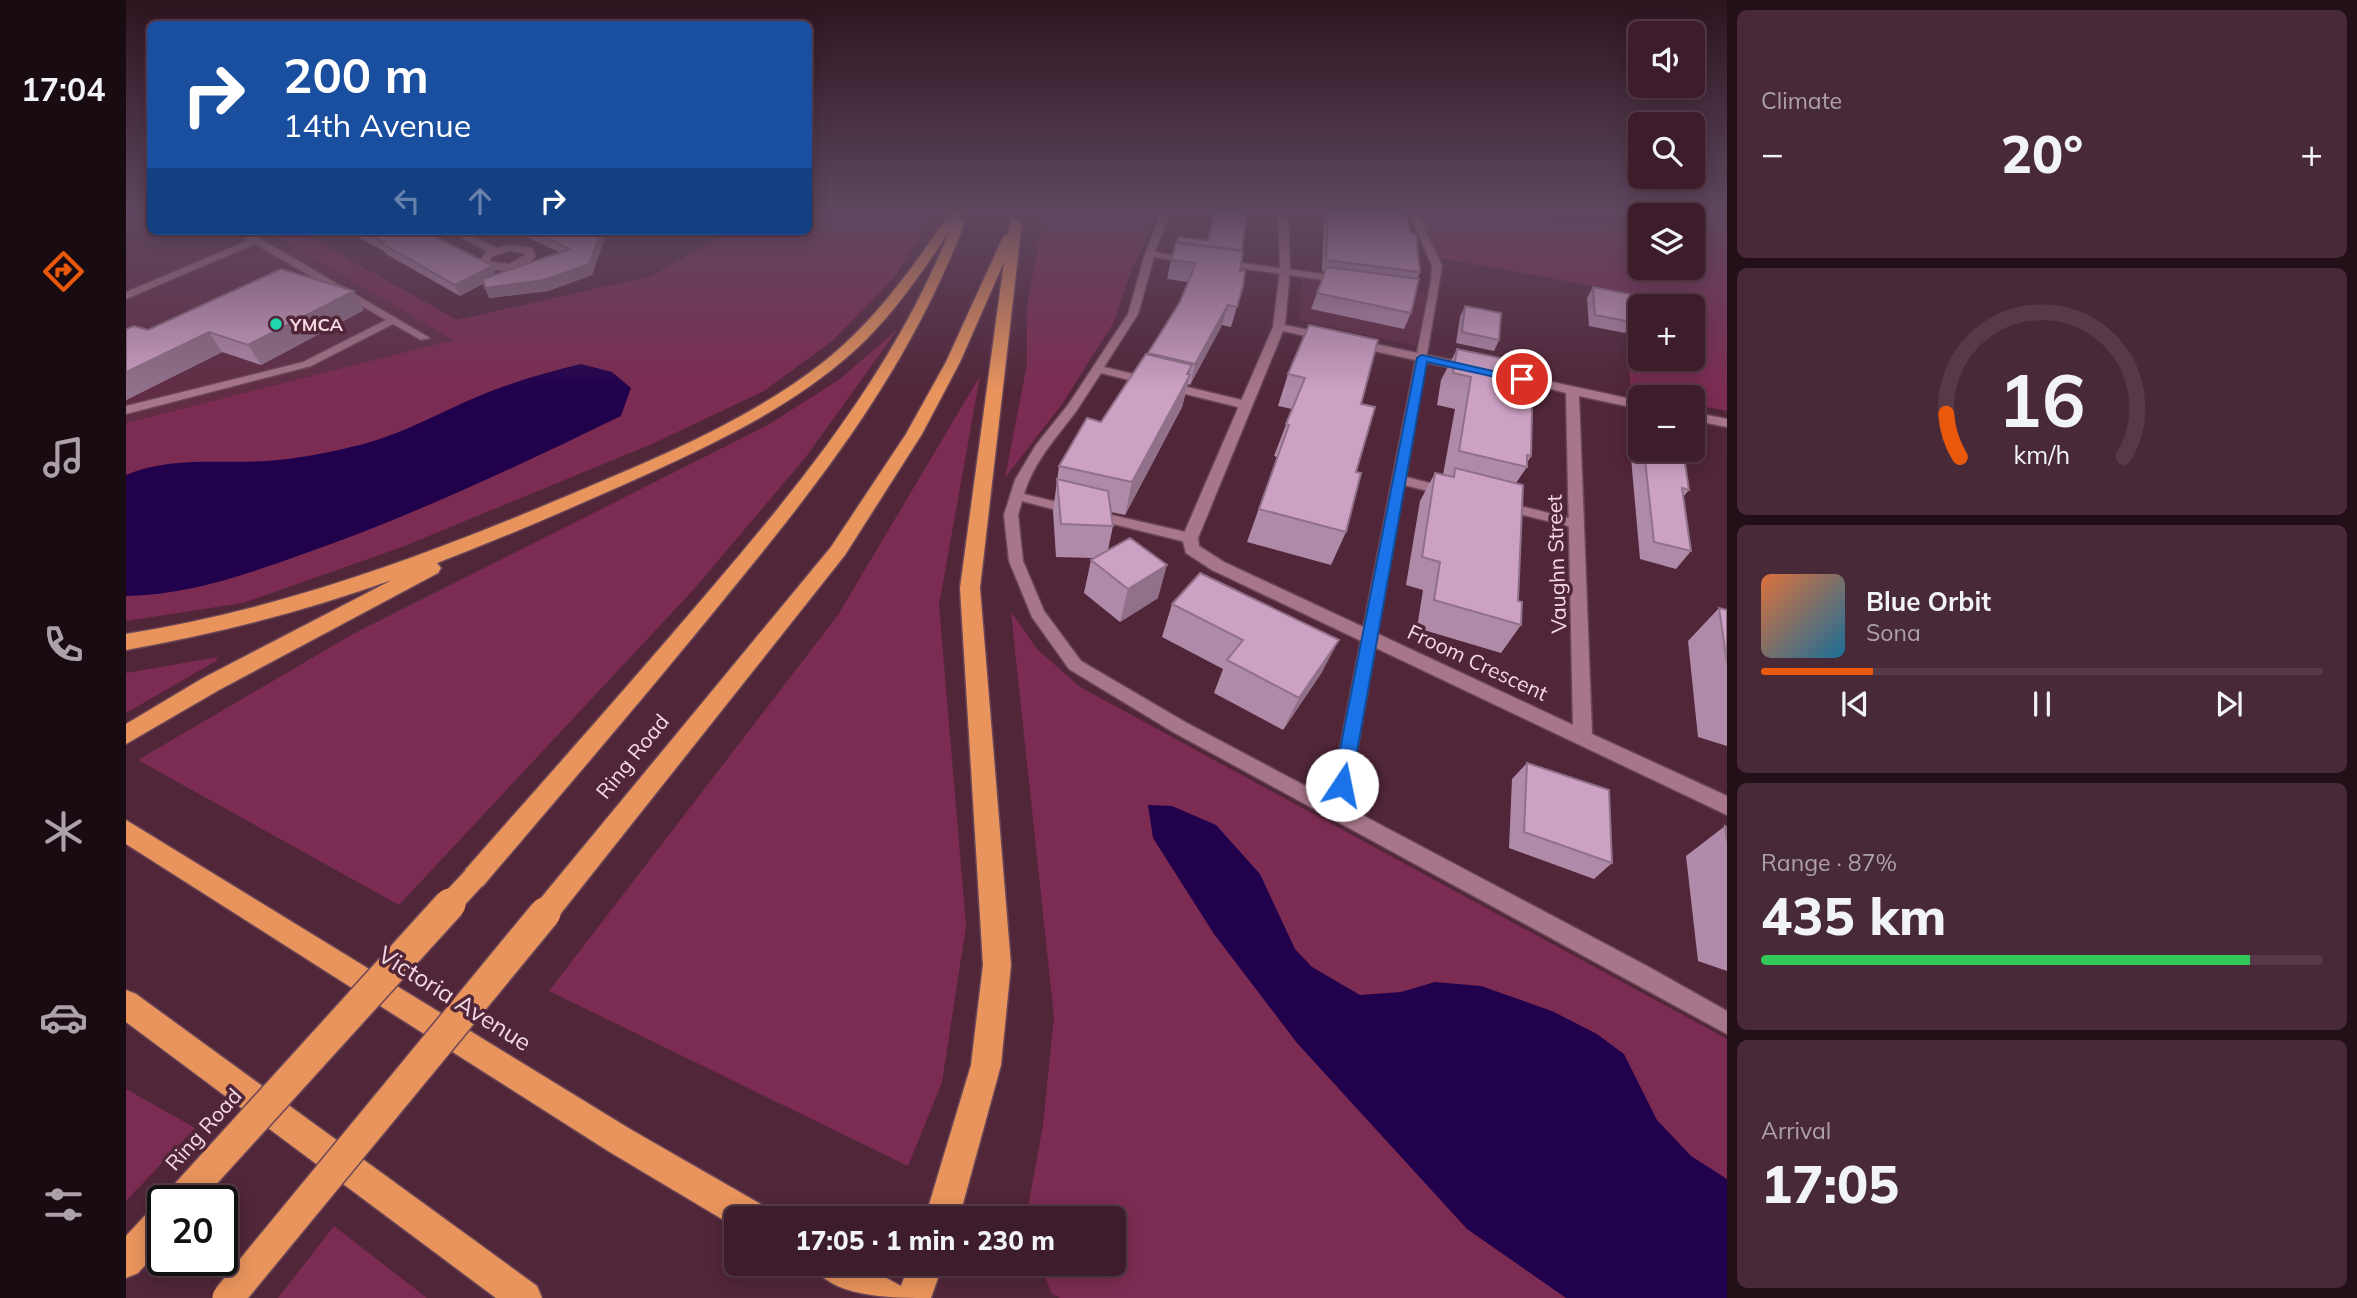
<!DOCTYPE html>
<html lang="en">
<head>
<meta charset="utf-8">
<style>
	body { margin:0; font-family:Mulish,sans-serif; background:#482937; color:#f1f3f6; height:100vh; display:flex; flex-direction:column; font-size:26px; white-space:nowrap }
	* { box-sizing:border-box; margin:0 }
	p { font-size:23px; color:#ada1a9 }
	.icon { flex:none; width:38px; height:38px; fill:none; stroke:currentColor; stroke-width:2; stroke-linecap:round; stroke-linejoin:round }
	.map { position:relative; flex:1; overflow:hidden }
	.side { display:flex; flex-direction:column; gap:10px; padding:10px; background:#220f18; width:630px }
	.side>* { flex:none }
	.banner { position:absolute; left:21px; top:21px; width:665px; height:214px; border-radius:10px; box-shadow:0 4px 18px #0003,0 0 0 2px #563a47; background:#1a4fa0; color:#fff; overflow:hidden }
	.tools { position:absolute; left:1502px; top:21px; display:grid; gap:14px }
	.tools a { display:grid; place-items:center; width:77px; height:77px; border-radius:10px; background:#3d1c2b; box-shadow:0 4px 18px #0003,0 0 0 2px #563a47; font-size:35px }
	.speed { position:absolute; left:21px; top:1185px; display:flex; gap:14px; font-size:35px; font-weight:700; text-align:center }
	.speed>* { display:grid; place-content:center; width:91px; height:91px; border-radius:50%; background:#3d1c2b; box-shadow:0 4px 18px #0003,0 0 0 2px #563a47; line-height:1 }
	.speed .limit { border:4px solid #111; border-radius:10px; background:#fff; color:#111 }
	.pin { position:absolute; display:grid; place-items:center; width:60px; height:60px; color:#fff; margin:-30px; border:4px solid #fff; border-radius:50%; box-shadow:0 2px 7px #0007 }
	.me { position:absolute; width:77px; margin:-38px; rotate:11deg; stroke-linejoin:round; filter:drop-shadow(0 0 5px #0008) }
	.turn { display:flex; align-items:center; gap:24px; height:147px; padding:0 21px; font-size:32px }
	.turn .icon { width:91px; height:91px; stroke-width:2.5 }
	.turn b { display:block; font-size:49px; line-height:60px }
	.lanes { display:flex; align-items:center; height:66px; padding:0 21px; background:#0003; justify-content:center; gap:35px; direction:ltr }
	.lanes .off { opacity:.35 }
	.big { font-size:52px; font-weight:800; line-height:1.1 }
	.side .tile { flex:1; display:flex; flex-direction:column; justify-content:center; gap:10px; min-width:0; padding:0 24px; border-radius:10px; background:#482937 }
	.side .dial { align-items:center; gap:0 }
	.dial svg { height:182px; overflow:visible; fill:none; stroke:#563a47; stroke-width:7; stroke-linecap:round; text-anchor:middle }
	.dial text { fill:#f1f3f6; stroke:none }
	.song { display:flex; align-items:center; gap:21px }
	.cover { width:84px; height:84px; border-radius:10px; background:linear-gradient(135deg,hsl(20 70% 55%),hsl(200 70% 35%)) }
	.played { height:7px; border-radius:4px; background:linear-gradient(90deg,#ea580c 20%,#563a47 20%) }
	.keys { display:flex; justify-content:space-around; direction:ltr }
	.heat { display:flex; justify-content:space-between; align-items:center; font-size:38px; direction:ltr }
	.charge { height:10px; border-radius:5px; background:linear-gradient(90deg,#34c759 87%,#563a47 0) }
	.trip { position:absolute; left:598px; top:1206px; width:402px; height:70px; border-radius:10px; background:#3d1c2b; box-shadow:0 4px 18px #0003,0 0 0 2px #563a47; font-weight:800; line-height:70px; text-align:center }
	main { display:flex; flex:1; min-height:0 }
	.dock { display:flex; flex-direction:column; width:126px; justify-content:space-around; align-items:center; background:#180b11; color:#ada1a9 }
	.dock .icon { width:49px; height:49px }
	.dock .current { color:#ea580c }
	.dock b { font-size:32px; color:#f1f3f6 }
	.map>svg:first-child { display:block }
	.built { fill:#602d44 }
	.green { fill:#7c2c52; fill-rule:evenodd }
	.water { fill:#21004c }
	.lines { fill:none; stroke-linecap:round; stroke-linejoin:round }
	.lane-casing { stroke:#6b4657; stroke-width:3 }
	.street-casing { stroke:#6b4657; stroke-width:3 }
	.highway-casing { stroke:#6b4657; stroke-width:3 }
	.lane { fill:#a8768a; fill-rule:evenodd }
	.street { fill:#a8768a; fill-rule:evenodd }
	.highway { fill:#e9945c; fill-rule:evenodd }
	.highway-bridge-far1-casing { stroke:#6b4657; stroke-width:26; stroke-linecap:butt }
	.highway-bridge-casing { stroke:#6b4657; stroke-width:34; stroke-linecap:butt }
	.highway-bridge-far1 { stroke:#e9945c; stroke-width:23 }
	.highway-bridge { stroke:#e9945c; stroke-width:31 }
	.wall { fill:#b08aa9 }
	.shaded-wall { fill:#907189 }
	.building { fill:#cda1c4; stroke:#907189; stroke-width:2 }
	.route { fill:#1a73e8; stroke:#114b97; stroke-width:2 }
	.poi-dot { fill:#21d5af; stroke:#512639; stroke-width:2.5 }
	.labels { text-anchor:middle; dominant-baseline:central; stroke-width:7; stroke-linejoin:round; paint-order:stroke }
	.far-poi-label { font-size:18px; font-weight:bold; fill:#f5d9e3; stroke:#512639; text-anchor:start }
	.street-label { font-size:21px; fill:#f5d9e3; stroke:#512639 }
	.near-street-label { font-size:24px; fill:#f5d9e3; stroke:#512639 }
</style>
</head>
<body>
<main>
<nav class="dock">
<b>17:04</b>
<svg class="icon current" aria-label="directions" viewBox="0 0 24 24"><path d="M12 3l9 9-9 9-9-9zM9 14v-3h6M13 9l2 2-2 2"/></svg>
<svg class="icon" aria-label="music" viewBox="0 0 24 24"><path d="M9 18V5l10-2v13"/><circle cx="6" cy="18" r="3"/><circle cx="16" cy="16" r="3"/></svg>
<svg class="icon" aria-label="phone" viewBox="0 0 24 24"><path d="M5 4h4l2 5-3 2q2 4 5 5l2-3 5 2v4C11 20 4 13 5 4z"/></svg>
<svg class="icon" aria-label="climate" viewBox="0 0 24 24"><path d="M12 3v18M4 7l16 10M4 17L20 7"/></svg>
<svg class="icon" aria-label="car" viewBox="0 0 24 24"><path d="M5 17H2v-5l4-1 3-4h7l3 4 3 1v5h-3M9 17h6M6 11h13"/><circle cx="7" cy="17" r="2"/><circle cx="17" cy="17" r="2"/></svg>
<svg class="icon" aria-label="filters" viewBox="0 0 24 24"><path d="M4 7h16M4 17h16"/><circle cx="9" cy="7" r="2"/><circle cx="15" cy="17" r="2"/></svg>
</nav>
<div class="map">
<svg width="1601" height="1298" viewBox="0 0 1601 1298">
	<rect width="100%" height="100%" fill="#512639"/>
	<!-- built -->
	<path class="built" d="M0,210H24V231H140L329,340L0,423Z
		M1319,210H1498L1511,227Z
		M1176,277L1298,293L1301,297L1290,346L1177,321L1173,317Z"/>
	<!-- green -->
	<path class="green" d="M683,210H811L767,279L706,341L638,391L526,444L276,547L117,603L0,621V423L328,340L140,231H173L331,320L525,276L604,231H682Z
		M919,210H1033L1003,276L988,322L936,404L879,478L901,364V306Z
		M1292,210L1510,227L1498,210H1601V411L1566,404V397H1535L1505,391L1496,291L1314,258ZM1514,215H1566V268H1514ZM1514,306H1566V359H1514Z
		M772,329L679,458L569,588L273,905L12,760L227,634L642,425L714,379Z
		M854,376L813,605L840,926L816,1082L782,1166L423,991L712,615Z
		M885,612L911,649L954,687L1601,1039V1298H934L926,1294L913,1264H989V1218H900L917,1125L928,1017Z
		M92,657L90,661L0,713V673Z
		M0,1089L69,1128L0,1201Z
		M208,1226L301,1298H152Z"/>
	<!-- water -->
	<path class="water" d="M455,364L486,372L505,388L495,416C392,466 288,515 180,553C122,574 62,595 0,596V475C44,456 96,464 142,461C168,459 196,454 221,448C264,439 300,420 339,402C377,385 416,373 455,364Z
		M1022,805L1046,806L1090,825L1134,874L1169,949L1186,967L1234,995L1275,992L1309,982L1355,986L1426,1011L1471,1034L1498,1054L1531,1120L1565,1156L1601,1179V1298H1440L1341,1229L1171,1043L1088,934L1027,838Z"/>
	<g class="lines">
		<!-- lane casing -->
		<g class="lane-casing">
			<path id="lane" d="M1037,210H1045L1029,252L1071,260L1066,263L1028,257L1012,314L978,367L1124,402L1126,405L1120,409L975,373C967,385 959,398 951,410C931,437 908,461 898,494L951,507L953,510L946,514L896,501L892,515L897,561L918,611L955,661L1059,722L1204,799L1305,281L1306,266L1282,210H1290L1316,266L1280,477L1327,489L1329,492L1322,496L1278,485L1221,807L1521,966L1601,1011V1034L1047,732L943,669L906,617L883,561L878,515L889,480L910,445L942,405L1002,314L1019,254Z
				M109,231H121L304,338L295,340L267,324L185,366L0,414V406L177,362L260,320L129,244L0,299V292L123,240Z
				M1095,260L1219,277L1224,280L1219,283L1092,265L1090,263Z
				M1378,502L1455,521L1457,524L1450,528L1373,509V503Z
				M968,511L1064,533L1071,538L1064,543L963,518L961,515Z"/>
		</g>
		<!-- street casing -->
		<g class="street-casing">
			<path id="street" d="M1152,210H1162L1164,271L1159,325L1344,364L1350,368L1344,372L1157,331L1072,538L1073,546L1098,562L1447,725L1440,393L1379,377L1385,373L1514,401V409L1453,396L1466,734L1601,796V815L1086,570L1060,553L1056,538L1147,327L1154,271Z
				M324,231H337L371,248L383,245L406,248L410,256C396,271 369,276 353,263L360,251ZM383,251L398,253L399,255L383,264L364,262L366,256Z
				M1566,412L1601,419V427L1566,420Z"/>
		</g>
		<!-- highway casing -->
		<g class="highway-casing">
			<path id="highway" d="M826,210H838L832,219L839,222C782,371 695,481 595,603C517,699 437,792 357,886L348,890L339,886L335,878L339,870C421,777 503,685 583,591C678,480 768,369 823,232C794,275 765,318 727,352C661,411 577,449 497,485C436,512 374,539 311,563L315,568L312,573L93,690L0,744V724L77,678L266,580C179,611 91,634 0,650V634C157,609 302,555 448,493C535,456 626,419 700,360C752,318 789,264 826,210Z
				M886,218L896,221L854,588L885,965L875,1065L833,1218H799L845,1065L857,965L834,588L878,262L834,362L796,434L719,555L428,922L419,926L410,922L406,913L410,904L705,547L780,434L820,362L877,237L882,234Z
				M0,820L504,1129L638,1206L643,1218H611V1228L482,1151L0,844Z
				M0,990L10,994L411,1286L416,1298H370L0,1022Z
				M37,1204V1246L12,1273L0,1278V1236L25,1209Z
				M686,1264H735L775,1286L783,1264H817L805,1298C767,1298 704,1298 686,1264Z"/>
		</g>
		<!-- lane -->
		<use href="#lane" class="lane"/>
		<!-- street -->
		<use href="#street" class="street"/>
		<!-- highway -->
		<use href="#highway" class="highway"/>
		<!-- highway-bridge-far1 casing -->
		<g class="highway-bridge-far1-casing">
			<path id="highway-bridge-far1" d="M322,906L348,878"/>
		</g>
		<!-- highway-bridge casing -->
		<g class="highway-bridge-casing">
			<path id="highway-bridge" d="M55,1200L324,904
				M102,1298L419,913"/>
		</g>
		<!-- highway-bridge-far1 -->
		<use href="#highway-bridge-far1" class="highway-bridge-far1"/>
		<!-- highway-bridge -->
		<use href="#highway-bridge" class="highway-bridge"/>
	</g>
	<!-- wall -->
	<path class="wall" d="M1200,210H1280L1284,233L1294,272L1292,278L1285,313L1278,329L1185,309L1199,272L1196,271L1198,214Z
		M220,231H298L369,274L433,252L387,231H481L466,275L422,291L363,298L358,283L334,296L260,254L258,251Z
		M1082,241L1116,250L1114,271L1117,286L1105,327L1096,325L1064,385L1062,384L1056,407L999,515L985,512L987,526L982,550L1032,598L994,622L958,593L965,560L968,558L930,557L927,511L933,466L975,422L1022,354L1054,302L1062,282L1041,279L1045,260Z
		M1467,287L1506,322L1499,333L1463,326L1461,298Z
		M1339,306L1373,340L1368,351L1330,343L1334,317Z
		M238,310L135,365L96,352L0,400V329L22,330Z
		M1183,325L1235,404L1230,472L1220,532L1205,565L1121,542L1151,457L1148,456L1166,409L1152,406L1162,374Z
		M1331,349L1405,456L1401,463V467L1390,483L1392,601L1395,625L1375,653L1291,628L1297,590L1280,585L1294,501L1309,473L1317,475L1329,409L1311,405L1315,380Z
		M1514,420V450H1557L1563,490L1557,497L1565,551L1550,569L1514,559L1503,435Z
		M1046,604L1196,672L1157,730L1088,693L1097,669L1036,637Z
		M1593,608L1601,610V746L1572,737L1562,641Z
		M1401,763L1486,863L1468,879L1383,848L1386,779Z
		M1599,826L1601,827V971L1572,961L1560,856Z"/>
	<!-- shaded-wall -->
	<path class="shaded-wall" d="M475,231H481L466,275L422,291L363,298L359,288L418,280Z
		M367,266L370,277L334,296L329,285Z
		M228,291L238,310L135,365L122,345Z
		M1102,305L1096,325L1064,385L1069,364Z
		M83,332L96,352L0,400V372Z
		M1066,365L1056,407L999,515L1006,482Z
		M1041,565L1032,598L994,622L1002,589Z
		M1213,640L1196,672L1157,730L1173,698Z"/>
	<!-- building -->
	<path class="building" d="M1089,210H1121L1116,250L1051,242L1052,237L1082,241Z
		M1202,210H1280L1284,233L1290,234L1294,272L1200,260Z
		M235,231H298L367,266L329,285L255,243L258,242Z
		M406,231H475L463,264L418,280L359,288L357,279L444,249Z
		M1050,243L1117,251L1114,271H1119L1117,286L1111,307L1102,305L1069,364L1022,353L1054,302L1070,263L1045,260Z
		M1201,267L1293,279L1285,313L1191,293Z
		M155,269L228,291L122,345L83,332L0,372V329L8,326L22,330Z
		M1467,287L1504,294L1506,322L1469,315Z
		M1339,306L1375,313L1373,340L1336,332Z
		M1183,325L1252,340L1235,404L1249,407L1230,472L1235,473L1220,532L1133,509L1163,425L1160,424L1179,378L1162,374Z
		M1331,349L1407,365L1405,456L1401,455V467L1333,451L1345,377L1327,373Z
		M1020,354L1066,365L1061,374L1064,375L1006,482L933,466L961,418L975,422Z
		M1518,450H1557L1563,490L1556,488L1565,551L1528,542Z
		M1329,468L1397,485L1392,601L1396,602L1395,625L1308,600L1314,562L1296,557L1309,473L1328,477Z
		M931,479L982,491L987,526L935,524Z
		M1004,538L1041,565L1002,589L965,560Z
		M1074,573L1213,640L1173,698L1101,660L1117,640L1046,604Z
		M1593,608L1601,610V663Z
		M1401,763L1483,790L1486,863L1398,832Z
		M1599,826L1601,827V841Z"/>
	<!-- sky -->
	<linearGradient id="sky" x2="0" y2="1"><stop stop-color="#2d151f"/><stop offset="0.54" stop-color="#5f475f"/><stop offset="1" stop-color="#5f475f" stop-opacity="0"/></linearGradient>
	<rect width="1601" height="392" fill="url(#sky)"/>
	<!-- route -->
	<path class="route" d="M1296,355L1402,379L1396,383L1301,362L1225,785L1216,793L1207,785L1291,358Z"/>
	<!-- markers -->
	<circle class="poi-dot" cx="150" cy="324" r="7"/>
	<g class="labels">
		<!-- far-poi labels -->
		<g class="far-poi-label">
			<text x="164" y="324">YMCA</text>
		</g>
		<!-- street labels -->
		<g class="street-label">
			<text transform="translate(1430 564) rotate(-92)">Vaughn Street</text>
			<text transform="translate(1352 662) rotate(25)">Froom Crescent</text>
			<text transform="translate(506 756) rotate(-51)">Ring Road</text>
			<text transform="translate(77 1129) rotate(-48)">Ring Road</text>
		</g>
		<!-- near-street labels -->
		<g class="near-street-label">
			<text transform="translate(329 998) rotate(32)">Victoria Avenue</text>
		</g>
	</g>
</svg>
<div class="tools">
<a><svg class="icon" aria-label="sound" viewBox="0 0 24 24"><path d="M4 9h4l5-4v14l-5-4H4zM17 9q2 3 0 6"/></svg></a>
<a><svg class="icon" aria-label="search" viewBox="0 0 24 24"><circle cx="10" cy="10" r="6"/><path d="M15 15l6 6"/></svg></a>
<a><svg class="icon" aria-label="layers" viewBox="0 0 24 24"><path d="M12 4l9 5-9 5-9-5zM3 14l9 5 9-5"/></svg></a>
<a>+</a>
<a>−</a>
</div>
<div class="speed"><div class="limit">20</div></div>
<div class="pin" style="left:1396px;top:379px;background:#d93025"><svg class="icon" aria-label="arrive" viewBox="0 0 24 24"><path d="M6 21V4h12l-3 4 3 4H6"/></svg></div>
<svg class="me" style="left:1216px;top:785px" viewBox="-20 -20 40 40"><circle r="19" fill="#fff"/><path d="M0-13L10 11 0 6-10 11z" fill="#1a73e8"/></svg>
<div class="trip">17:05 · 1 min · 230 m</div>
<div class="banner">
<div class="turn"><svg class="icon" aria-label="right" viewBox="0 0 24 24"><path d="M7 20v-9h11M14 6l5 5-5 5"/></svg><div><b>200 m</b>14th Avenue</div></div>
<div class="lanes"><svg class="icon off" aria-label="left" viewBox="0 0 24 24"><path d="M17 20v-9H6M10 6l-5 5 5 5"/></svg><svg class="icon off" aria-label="ahead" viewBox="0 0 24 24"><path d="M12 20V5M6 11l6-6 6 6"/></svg><svg class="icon" aria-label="right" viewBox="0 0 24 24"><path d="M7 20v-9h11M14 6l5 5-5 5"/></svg></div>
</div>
</div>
<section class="side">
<div class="tile"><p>Climate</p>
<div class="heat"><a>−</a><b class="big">20°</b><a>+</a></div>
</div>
<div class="tile dial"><svg viewBox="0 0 100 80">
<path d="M14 69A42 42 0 1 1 86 69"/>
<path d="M14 69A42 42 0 0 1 8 50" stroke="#ea580c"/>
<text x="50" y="56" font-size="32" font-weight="700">16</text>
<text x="50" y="72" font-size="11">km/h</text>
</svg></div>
<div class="tile">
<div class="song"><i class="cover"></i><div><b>Blue Orbit</b><p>Sona</p></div></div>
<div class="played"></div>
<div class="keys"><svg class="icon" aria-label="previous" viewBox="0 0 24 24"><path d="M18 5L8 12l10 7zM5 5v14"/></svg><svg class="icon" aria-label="pause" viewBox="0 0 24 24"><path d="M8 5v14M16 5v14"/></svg><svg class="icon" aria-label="next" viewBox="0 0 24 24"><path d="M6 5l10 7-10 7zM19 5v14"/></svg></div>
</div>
<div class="tile"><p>Range · 87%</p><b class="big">435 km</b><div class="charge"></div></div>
<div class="tile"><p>Arrival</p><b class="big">17:05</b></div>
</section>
</main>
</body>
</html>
